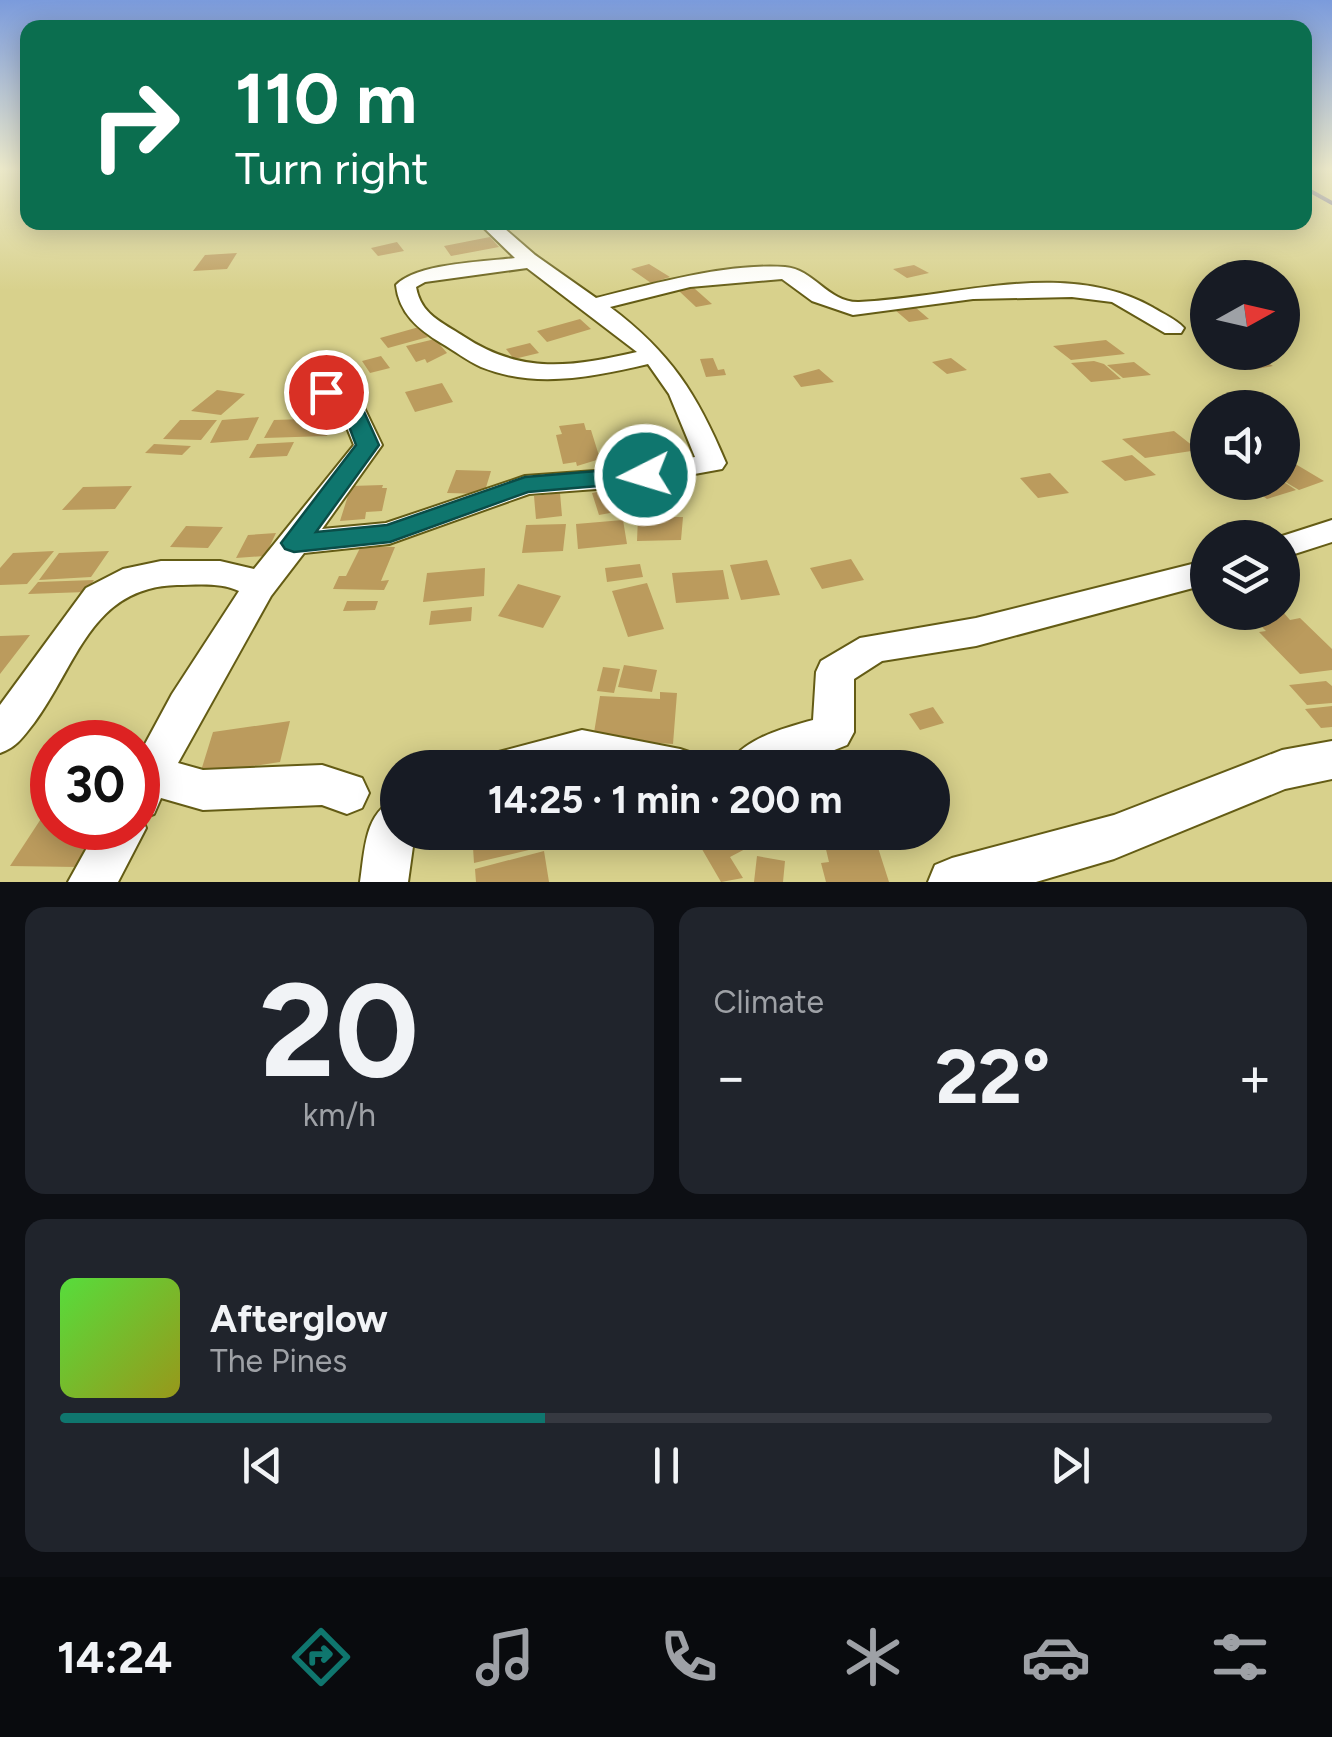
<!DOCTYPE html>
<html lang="en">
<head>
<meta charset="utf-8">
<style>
	body { margin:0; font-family:Figtree,sans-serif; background:#20242c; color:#f1f3f6; height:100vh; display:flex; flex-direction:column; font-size:38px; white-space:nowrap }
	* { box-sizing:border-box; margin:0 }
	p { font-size:32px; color:#9ea1a6 }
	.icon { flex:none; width:55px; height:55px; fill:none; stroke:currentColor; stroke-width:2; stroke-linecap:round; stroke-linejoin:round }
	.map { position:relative; height:882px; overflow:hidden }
	.side { display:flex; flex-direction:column; gap:25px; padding:25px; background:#0d0f14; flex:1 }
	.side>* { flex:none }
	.top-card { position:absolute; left:20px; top:20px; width:1292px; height:210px; border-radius:20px; box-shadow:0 5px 25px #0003; background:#0b6e4f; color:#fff; overflow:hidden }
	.needle { width:65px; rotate:82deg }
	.tools { position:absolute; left:1190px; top:260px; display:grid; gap:20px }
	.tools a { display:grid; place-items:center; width:110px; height:110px; border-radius:50%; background:#171b24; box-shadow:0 5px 25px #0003; font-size:50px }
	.speed { position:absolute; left:30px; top:720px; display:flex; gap:20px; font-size:50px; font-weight:700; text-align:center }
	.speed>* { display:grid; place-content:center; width:130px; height:130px; border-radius:50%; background:#171b24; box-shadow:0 5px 25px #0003; line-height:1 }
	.speed .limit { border:15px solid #d22; background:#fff; color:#111 }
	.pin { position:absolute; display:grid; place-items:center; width:85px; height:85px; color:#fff; margin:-42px; border:5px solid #fff; border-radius:50%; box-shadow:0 2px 10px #0007 }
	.me { position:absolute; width:110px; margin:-55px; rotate:265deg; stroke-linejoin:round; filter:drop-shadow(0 0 8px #0008) }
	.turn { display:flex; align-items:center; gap:35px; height:210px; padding:0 50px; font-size:45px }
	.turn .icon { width:130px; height:130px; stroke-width:2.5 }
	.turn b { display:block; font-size:70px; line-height:85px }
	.big { font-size:75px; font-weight:700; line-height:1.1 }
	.side .tile { flex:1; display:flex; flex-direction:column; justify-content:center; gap:15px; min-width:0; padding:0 35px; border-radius:20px; background:#20242c }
	.side .dial { align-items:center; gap:0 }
	.dial b { font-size:130px; line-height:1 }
	.song { display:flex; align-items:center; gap:30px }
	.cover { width:120px; height:120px; border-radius:15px; background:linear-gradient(135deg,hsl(110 70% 55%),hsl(60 70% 35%)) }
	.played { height:10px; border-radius:5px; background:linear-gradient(90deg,#0f766e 40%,#363941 40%) }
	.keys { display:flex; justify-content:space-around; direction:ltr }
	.heat { display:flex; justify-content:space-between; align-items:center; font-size:55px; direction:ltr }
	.side .tiles { flex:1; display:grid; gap:25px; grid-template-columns:1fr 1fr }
	.tile:last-child { grid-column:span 2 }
	.trip { position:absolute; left:380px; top:750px; width:570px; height:100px; border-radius:50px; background:#171b24; box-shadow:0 5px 25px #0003; font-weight:700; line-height:100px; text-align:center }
	.dock { display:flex; height:160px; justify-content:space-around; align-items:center; background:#090b0e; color:#9ea1a6 }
	.dock .icon { width:70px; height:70px }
	.dock .on { color:#0f766e }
	.dock b { font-size:45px; color:#f1f3f6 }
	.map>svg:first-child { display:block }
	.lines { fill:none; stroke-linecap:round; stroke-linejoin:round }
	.stream { stroke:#615f91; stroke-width:4 }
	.building { fill:#bb9b5d }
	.minor-casing { stroke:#645c15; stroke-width:4 }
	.minor { fill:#fff; fill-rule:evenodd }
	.route { fill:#0f766e; stroke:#0a4d48; stroke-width:2.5 }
</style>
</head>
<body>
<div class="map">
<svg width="1332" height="882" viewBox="0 0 1332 882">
	<rect width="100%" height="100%" fill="#d8d18c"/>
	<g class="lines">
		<!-- stream -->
		<path class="stream" d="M1305,188L1332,203"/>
	</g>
	<!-- building -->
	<path class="building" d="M490,237L499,247L451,256L444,246Z
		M397,242L404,251L378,256L371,248Z
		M237,253L227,269L193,271L205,255Z
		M649,264L670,277L651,283L631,269Z
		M914,265L929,273L907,278L893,269Z
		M694,288L712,304L696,307L679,291Z
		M915,307L929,319L909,322L895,310Z
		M580,319L591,329L547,342L537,331Z
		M419,327L428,337L388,348L380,338Z
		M435,339L447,353L427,363L425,359L416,362L406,346Z
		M1106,340L1125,354L1071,360L1053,346Z
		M530,343L539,353L514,359L506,349Z
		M1250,352L1273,366L1250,370L1230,357Z
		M381,356L390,368L370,373L362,361Z
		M713,358L718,370L724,369L726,375L706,377L700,359Z
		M951,358L967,370L947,374L932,362Z
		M1094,361L1104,364L1121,379L1091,382L1071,363Z
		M1134,362L1151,375L1123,378L1107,365Z
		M819,369L834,382L801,387L793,376Z
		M442,383L453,402L415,412L405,392Z
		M217,390L245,394L221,415L191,411Z
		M259,417L248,440L210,443L222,420Z
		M335,418L327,436L264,438L274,420Z
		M180,420H217L201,440L163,439Z
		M584,423L586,430H591L600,459L577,466L576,462L563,464L556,435L562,434L559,426Z
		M1174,431L1198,450L1145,458L1122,439Z
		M294,442L287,456L249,458L257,444Z
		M154,444L191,446L182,455L145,453Z
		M1132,455L1156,475L1125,481L1101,461Z
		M1287,459L1324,481L1299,490L1282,480V460Z
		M456,470L491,471L484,494L447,493Z
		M1050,473L1069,493L1038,498L1020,478Z
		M1243,482H1284L1296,490L1267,499Z
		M652,484L660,509L630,513L623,488Z
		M383,485L382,488H387L382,511L366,512L365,519L340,521L351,486Z
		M132,486L115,509L62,510L83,487Z
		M613,489L621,511L599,515L592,493Z
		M560,493L562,516L536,519L534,496Z
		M638,517H683L681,540L637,541Z
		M623,520L627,544L578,549L576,524Z
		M566,524L563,551L522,553L526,525Z
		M186,526L223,527L208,548L170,547Z
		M276,533L265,556L236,558L248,535Z
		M361,546L395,547L381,581L389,580L384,590L333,589L339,576H346Z
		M54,551L27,584L0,585V568L13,553Z
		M109,551L91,577L39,580L59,553Z
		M851,559L864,580L822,589L810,568Z
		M767,560L780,595L741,600L730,565Z
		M640,564L643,577L607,582L605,568Z
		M485,568L484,596L423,602L427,573Z
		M723,570L729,599L676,603L672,573Z
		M94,580L86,592L28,594L38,582Z
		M647,583L664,629L628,637L612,591Z
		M518,584L561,596L543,628L498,616Z
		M347,601H378L375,610L343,611Z
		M472,607L471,621L429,625L431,611Z
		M1283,612L1290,620L1300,618L1332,649V670L1300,674L1259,632L1266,631L1259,624L1272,622L1264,613Z
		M30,635L0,674V636Z
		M624,665L657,670L652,692L618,687Z
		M603,667L620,669L614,693L597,691Z
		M1326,681L1332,686V703L1307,705L1289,685Z
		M660,692L677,693L673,744L593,739L600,696L660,699Z
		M1332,706V727L1321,728L1305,709Z
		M933,707L944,723L920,730L909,714Z
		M290,721L280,762L200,774L213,732Z
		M52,802V828H99L77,867L10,866Z
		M472,832H532L533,849L474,863Z
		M692,832H740L749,847L730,857L743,878L721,882Z
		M873,832L889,882H826L821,863L829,862L823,837Z
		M544,851L549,882H476L475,869Z
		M757,856L785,861L783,882H754Z"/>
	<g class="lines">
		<!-- minor casing -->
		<g class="minor-casing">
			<path id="minor" d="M478,222H497L535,255L596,298C653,284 726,263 785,267C814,269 828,303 859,302C954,298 1064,258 1152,307C1163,314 1176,319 1184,328L1181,333H1165L1112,302L1072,297L973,299L853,315L812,301L782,279L690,287L610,307C671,353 697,394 726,463L722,469L623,487L529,494L389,544L304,553L271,596L178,763L203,770L322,765L362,778L369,793L362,808L347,814L322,805L203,810L161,798L154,814L142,818L146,828L118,882H68L98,828H138V757L172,694L239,591C220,582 197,585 177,585C91,587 77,665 34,723C23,737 17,747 0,753V705L86,588L123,569L161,561H220L254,569L354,445L337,403L317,397L313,392L317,387L326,384L357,393L382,445L322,529L386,523L525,476L623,469L695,457L669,394L648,364C592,377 535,389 481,367C466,360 455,351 441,343C418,329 399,313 396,285C418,263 483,262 515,258ZM527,268L637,352C571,367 522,375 463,336C442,322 421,315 416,287L425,282Z
				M1332,520V542L1282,558V538H1276Z
				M1208,560V584L976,646L882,661L854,679V732L847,745L789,768H727C740,739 785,728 813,720L816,672L821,661L860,638L976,618Z
				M582,730L680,749L695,754L701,768H485L491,754Z
				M1332,741V779L1285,789L1114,859L1036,882H928L935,865L952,858L1114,815L1282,750Z
				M398,798V832H415L408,882H360C365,850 364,811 398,798Z"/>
		</g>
		<!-- minor -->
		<use href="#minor" class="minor"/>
	</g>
	<!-- sky -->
	<linearGradient id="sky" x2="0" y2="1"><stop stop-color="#7b9bdc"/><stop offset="0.58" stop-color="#edeacb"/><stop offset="1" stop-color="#edeacb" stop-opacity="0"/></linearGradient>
	<rect width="1332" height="291" fill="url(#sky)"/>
	<!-- route -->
	<path class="route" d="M326,385L356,394L379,445L316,532L387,525L525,477L645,467L657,475L645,482L528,492L390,542L294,552L285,549L281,543L356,445L340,402L315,392Z"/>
</svg>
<div class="tools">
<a><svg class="needle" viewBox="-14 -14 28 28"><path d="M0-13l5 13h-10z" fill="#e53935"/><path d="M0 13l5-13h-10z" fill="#9ea1a6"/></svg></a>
<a><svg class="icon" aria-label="sound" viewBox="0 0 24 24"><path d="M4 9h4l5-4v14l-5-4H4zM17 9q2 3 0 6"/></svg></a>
<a><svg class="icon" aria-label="layers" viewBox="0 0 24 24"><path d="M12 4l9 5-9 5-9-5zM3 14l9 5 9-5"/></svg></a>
</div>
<div class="speed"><div class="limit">30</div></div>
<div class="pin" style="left:326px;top:392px;background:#d93025"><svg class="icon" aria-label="arrive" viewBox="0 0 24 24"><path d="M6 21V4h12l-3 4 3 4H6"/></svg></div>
<svg class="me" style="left:645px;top:475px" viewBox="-20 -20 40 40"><circle r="17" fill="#0f766e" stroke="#fff" stroke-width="3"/><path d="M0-11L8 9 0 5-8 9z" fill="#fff"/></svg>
<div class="trip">14:25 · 1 min · 200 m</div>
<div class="top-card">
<div class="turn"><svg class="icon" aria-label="right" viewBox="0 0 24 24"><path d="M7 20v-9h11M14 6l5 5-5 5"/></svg><div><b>110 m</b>Turn right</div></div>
</div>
</div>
<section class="side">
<div class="tiles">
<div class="tile dial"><b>20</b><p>km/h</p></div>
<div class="tile"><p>Climate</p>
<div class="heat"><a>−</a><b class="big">22°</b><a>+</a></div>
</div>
<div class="tile">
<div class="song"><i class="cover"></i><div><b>Afterglow</b><p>The Pines</p></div></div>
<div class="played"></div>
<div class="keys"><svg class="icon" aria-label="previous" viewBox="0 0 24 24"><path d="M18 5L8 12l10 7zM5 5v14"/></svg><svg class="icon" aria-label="pause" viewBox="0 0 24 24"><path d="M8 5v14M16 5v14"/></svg><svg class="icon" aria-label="next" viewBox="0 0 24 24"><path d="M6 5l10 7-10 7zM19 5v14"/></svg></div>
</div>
</div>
</section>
<nav class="dock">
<b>14:24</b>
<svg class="icon on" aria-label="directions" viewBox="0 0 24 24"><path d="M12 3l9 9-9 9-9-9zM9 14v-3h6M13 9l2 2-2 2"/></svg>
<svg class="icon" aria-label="music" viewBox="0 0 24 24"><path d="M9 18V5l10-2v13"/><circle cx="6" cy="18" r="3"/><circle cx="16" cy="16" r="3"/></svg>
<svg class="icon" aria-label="phone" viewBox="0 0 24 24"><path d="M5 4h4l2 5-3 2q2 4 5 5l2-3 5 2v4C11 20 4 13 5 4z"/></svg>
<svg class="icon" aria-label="climate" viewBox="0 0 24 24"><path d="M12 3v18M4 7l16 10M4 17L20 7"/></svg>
<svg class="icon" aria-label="car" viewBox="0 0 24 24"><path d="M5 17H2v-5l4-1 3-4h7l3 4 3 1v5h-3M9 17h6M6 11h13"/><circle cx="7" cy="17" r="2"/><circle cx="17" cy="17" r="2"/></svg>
<svg class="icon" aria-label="filters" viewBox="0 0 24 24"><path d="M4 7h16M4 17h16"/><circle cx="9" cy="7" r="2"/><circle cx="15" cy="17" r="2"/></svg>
</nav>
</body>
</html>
